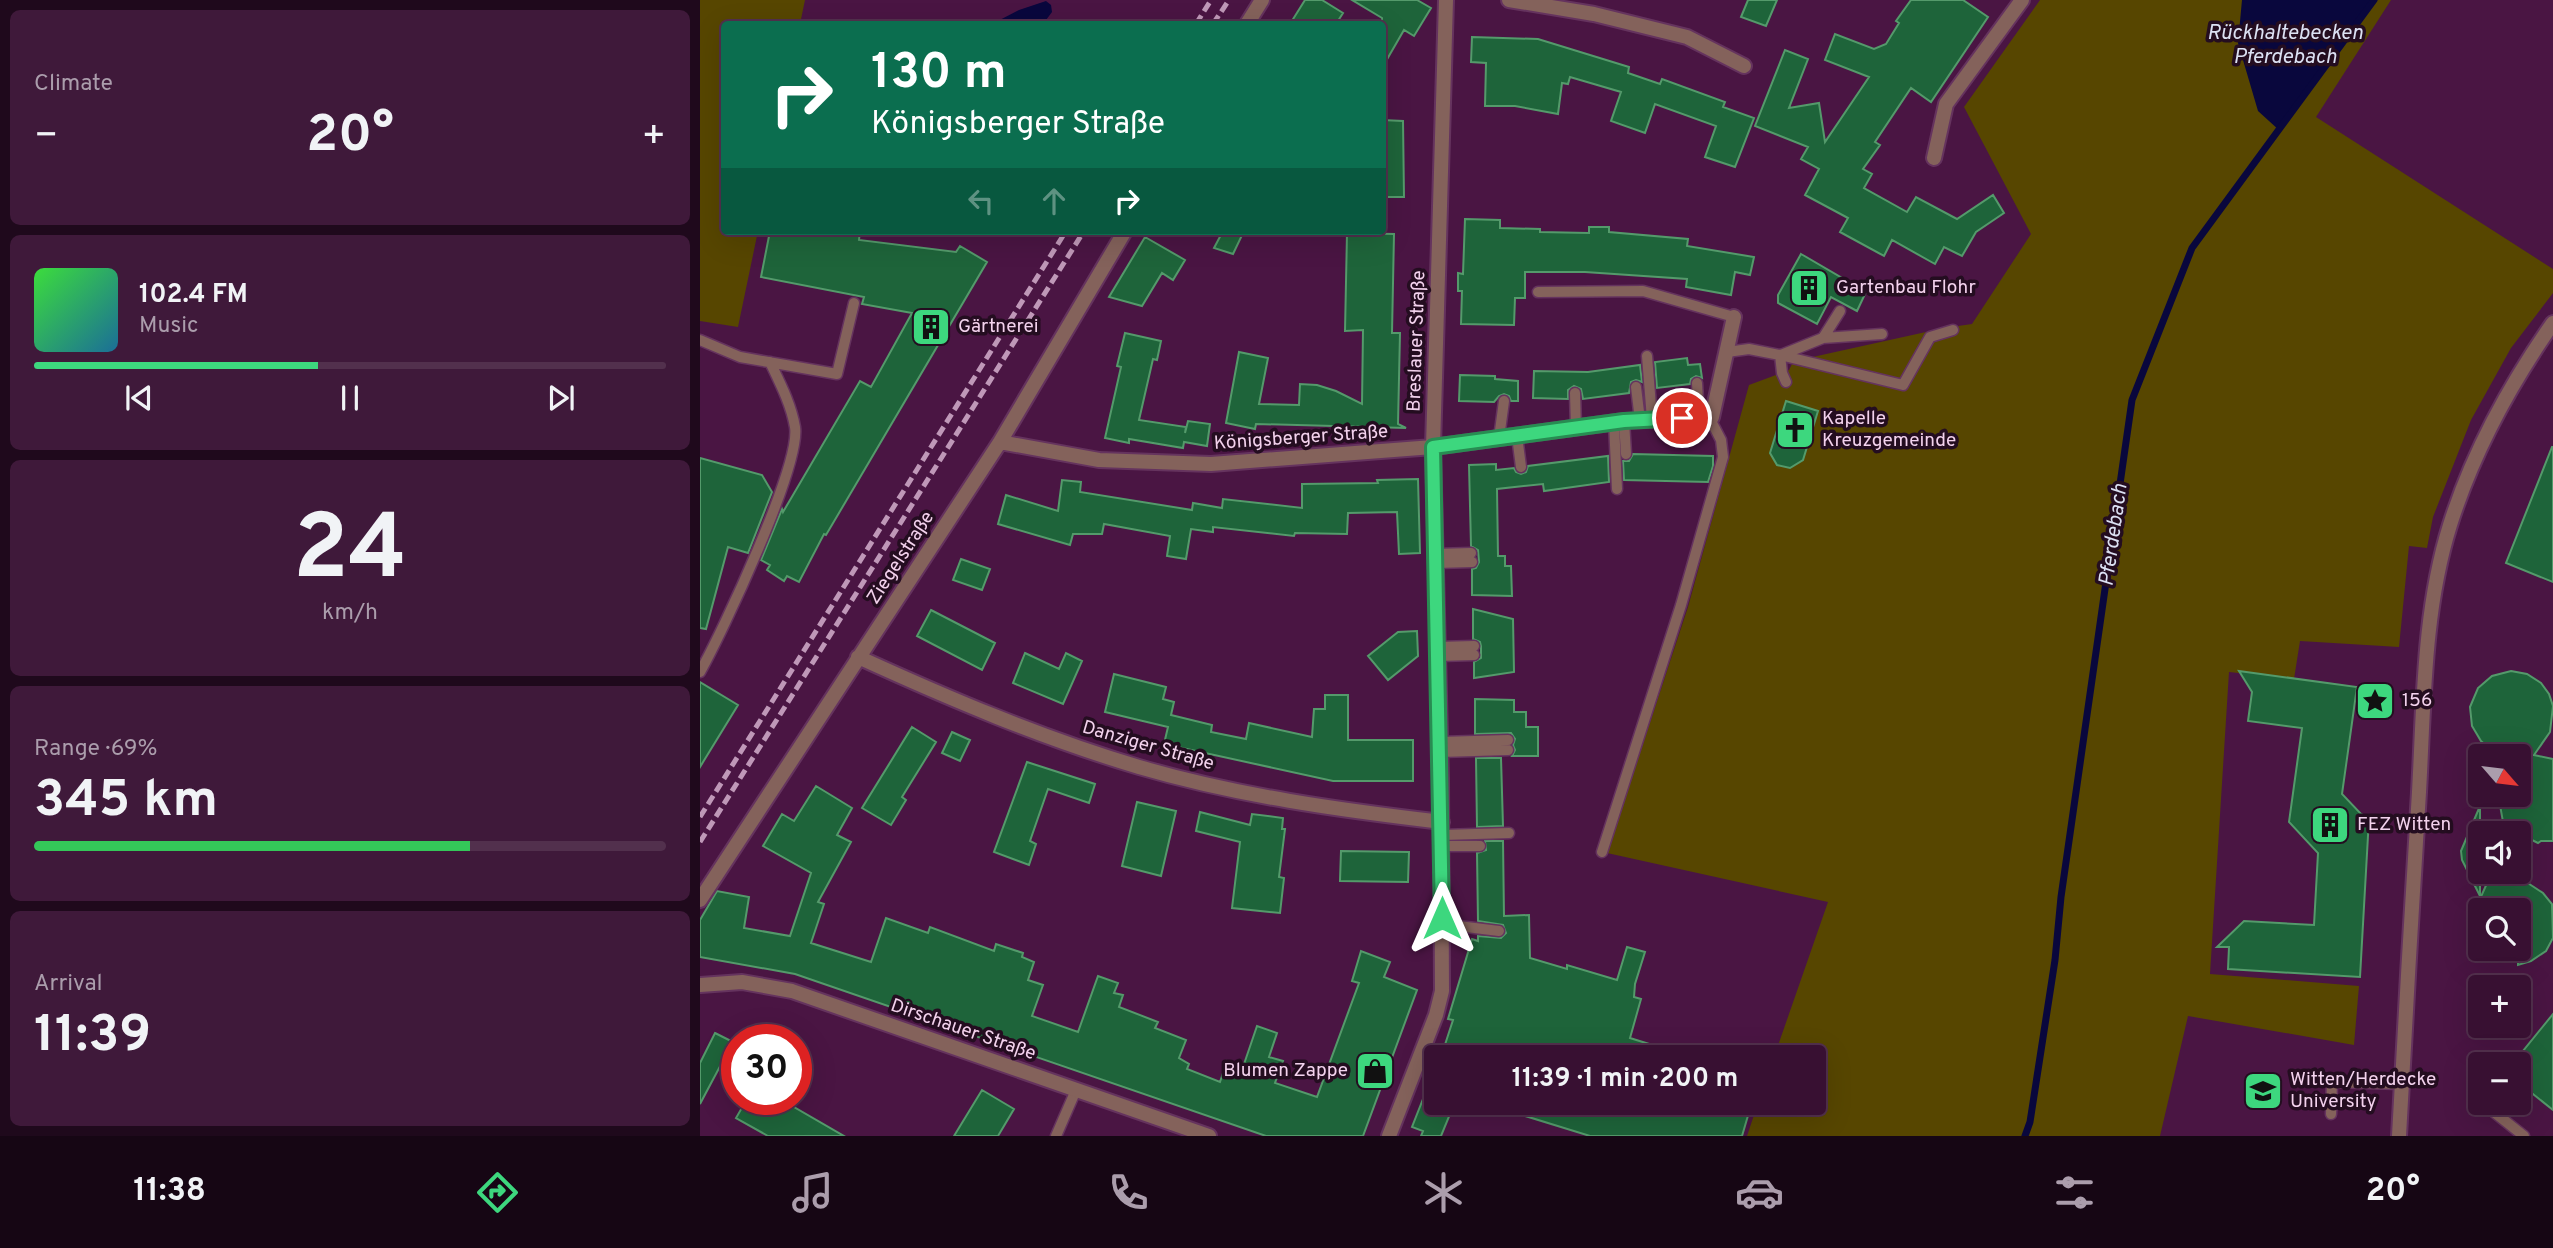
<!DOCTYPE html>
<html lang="en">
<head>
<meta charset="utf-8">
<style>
	body { margin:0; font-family:Overpass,sans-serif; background:#3f193a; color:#f1f3f6; height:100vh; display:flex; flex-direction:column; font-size:26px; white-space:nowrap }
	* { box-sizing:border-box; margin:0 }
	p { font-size:23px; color:#ab9dac }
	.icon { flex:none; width:38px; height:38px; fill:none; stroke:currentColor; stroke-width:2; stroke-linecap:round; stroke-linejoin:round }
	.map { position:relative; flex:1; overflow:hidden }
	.details { display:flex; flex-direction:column; gap:10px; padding:10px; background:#1f091c; width:700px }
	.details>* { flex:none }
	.hud { position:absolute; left:21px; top:21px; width:665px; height:214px; border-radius:7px; box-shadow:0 7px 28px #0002,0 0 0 2px #52304d; background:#0b6e4f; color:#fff; overflow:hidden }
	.needle { width:46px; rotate:118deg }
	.fabs { position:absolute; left:1768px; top:744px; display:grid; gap:14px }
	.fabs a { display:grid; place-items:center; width:63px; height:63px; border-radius:7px; background:#381032; box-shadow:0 7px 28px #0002,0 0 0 2px #52304d; font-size:35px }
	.speed { position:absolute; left:21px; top:1024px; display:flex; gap:14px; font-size:35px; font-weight:700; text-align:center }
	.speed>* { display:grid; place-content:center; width:91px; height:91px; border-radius:50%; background:#381032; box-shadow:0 7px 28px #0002,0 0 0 2px #52304d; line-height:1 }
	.speed .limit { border:10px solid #d22; background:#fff; color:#111 }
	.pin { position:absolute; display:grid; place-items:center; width:60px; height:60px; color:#fff; margin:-30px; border:4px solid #fff; border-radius:50%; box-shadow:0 2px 7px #0007 }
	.me { position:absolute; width:77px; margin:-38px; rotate:0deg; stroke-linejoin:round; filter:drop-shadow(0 0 5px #0008) }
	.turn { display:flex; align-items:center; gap:24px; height:147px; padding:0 35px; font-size:32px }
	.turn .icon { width:91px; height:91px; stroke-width:2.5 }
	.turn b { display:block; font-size:49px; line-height:60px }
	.lanes { display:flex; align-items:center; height:66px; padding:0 35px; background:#0003; justify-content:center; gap:35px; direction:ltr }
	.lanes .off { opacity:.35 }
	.big { font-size:52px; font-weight:700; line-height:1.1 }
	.details .card { flex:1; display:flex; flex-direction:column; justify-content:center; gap:10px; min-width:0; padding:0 24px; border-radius:10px; background:#3f193a }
	.details .dial { align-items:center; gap:0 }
	.dial b { font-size:91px; line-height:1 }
	.song { display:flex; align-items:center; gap:21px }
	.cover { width:84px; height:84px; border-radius:10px; background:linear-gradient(135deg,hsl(120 70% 55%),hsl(200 70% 35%)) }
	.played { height:7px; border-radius:4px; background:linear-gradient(90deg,#3dd77e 45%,#52304d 45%) }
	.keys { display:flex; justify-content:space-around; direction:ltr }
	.heat { display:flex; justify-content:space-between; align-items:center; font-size:38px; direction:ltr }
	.charge { height:10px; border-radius:5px; background:linear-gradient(90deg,#34c759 69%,#52304d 0) }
	.trip { position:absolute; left:724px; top:1045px; width:402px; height:70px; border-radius:7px; background:#381032; box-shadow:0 7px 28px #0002,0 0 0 2px #52304d; font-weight:700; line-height:70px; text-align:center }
	.menu { display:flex; height:112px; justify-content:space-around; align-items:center; background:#160614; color:#ab9dac }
	.menu .icon { width:49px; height:49px }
	.menu .current { color:#3dd77e }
	.menu b { font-size:32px; color:#f1f3f6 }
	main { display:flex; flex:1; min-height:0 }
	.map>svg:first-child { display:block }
	.green { fill:#574600 }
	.water { fill:#09073d }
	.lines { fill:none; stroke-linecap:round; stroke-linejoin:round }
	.stream { stroke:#09073d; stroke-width:7 }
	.building { fill:#1e643a; stroke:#549a6b; stroke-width:2 }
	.service-casing { stroke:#65335e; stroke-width:13 }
	.minor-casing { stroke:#65335e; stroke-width:18 }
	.service { stroke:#84625b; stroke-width:10 }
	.minor { stroke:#84625b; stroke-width:14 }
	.rail { stroke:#bf98b8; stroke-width:5; stroke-dasharray:10 5; stroke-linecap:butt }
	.route-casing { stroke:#288c52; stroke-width:18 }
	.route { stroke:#3dd77e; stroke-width:12 }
	.labels { text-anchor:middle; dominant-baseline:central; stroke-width:7; stroke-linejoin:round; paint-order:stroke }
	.poi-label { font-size:19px; fill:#f3d2ed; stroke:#240d20; text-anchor:start }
	.street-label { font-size:19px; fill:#f3d2ed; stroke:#240d20 }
	.water-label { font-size:21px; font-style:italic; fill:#dce1f3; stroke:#240d20 }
</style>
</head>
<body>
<main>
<section class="details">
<div class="card"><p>Climate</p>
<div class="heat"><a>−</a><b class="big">20°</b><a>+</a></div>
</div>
<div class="card">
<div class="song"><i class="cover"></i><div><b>102.4 FM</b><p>Music</p></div></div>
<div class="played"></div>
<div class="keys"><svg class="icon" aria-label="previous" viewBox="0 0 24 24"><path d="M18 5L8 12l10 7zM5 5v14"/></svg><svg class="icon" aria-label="pause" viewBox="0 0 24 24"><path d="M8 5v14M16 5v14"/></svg><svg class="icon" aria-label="next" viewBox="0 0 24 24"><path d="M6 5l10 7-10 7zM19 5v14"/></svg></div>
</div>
<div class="card dial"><b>24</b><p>km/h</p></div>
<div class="card"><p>Range · 69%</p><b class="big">345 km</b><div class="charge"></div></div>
<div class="card"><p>Arrival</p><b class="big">11:39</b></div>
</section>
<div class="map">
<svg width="1853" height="1136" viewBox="0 0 1853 1136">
	<rect width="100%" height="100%" fill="#4a1543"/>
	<!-- green -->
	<path class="green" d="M0,0H105L100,24H24V231H58L38,327L0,321Z
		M1340,0H1691L1616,117L1853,269V293L1811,348L1771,420L1733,517L1727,548L1709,546L1699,647L1600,641L1594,679L1529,672L1510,974L1659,986L1654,1045L1488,1016L1460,1136H1047L1058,1103L1115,1102V1057H1074L1128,902L907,853L988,607L1049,385L1089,370L1093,362L1099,360L1244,328L1272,324L1331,234L1264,107Z"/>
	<!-- water -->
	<path class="water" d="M1542,0H1674L1580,131L1558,111L1538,43Z
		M346,1L351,5L352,12L343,24H292L319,10Z"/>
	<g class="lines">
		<!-- stream -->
		<path class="stream" d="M1325,1136L1330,1122L1355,960L1361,897L1432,400L1492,248L1674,0"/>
	</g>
	<!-- building -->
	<path class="building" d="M605,0H622L643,13L636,24H590Z
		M652,0H717L731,8L714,36L704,30L682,68V18Z
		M1048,0H1077L1066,26L1041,17Z
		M1211,0H1263L1288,17L1231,102L1211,88L1175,142L1180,145L1163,169L1172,174L1164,188L1207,212L1216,197L1257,219L1293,195L1304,213L1276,232L1262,256L1244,247L1235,264L1192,240L1184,256L1140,232L1148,218L1105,195L1119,169L1101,159L1108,147L1055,126L1085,50L1108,59L1089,108L1119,103L1125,142L1169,77L1125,60L1135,34L1174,49L1186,44L1199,23L1196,21Z
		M772,37L838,39L929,67L928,73L960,84L962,79L1025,102L1023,107L1054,118L1035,167L1005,157L1016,126L955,104L945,133L911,121L921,92L870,77L868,84L862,83L858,114L815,106H785L786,63L771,62Z
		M682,120L703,121L704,197H682Z
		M765,219L800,220V228L840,229V232L889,233V227H909V232L988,239L987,246L1054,257L1050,275L1035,272L1031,295L986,287L987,279L885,272H825V298H815L814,325L761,324L762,291H758V273L763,274Z
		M70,231H160L159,240L256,252L260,246L287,262L126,535L124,534L99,582L87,576L84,581L67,570L70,565L61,560L82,509L83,512L160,381L171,387L212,313L162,304L164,297L61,277Z
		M523,231H544L533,254L514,248Z
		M647,233L694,234L692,333H700L698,424L706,428L556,424L555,429L526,423L539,352L568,358L559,404L599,405L600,384L617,385L636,391L662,404L663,330L645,331Z
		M445,237L485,260L473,280L462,273L442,306L409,297Z
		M1101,254L1166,292L1157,311L1131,297L1117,324L1078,303V295Z
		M425,333L461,341L457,360L453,359L439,420L486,427L485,433L488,421L510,424L507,446L484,442L483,448L429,439V443L405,438L421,367L417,366Z
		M987,358L988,365L1000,364L1002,378L996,376L991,379L990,384L957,388L955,362Z
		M940,365L942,382L936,380L931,382L929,393L883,399L881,389L874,386L868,390V399L833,398L834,371L888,372Z
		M760,375L795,376V379L818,381V401H811L809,396L804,394L799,396L794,402L759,401Z
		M1086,401L1118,411L1103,460L1090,468L1077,465L1070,453Z
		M1852,447H1853V582L1806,563Z
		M933,454L1013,456V466L1008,482L924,480L923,461H929Z
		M908,456L909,482L844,491L843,484L797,489L798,556H805V566H811L812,596L772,595V569L776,568L779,562L778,550L771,546L769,465L796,464V470L814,468L816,472L821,474L826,472L828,466Z
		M0,458L62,475L72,492L48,553L28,547L6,629L0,628Z
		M718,479L720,553L699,554L697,512L648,513L647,534L595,533L594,536L513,527V532L491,529L486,559L467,556L470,536L404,524L402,534H373L370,545L298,524L306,495L358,511L362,480L381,482L380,492L492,510L493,503L522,508L523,499L602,508V484L678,483L677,480Z
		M261,559L290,569L282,590L253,580Z
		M773,609L813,619L814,672L774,678V662L781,658V646L780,642L773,639Z
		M231,610L295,643L282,670L217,636Z
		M717,631L718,656L688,680L668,656L698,632Z
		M325,653L359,669L366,653L382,661L363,704L313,683Z
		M1539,671L1657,687L1642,794L1661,814L1669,818L1660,977L1528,969L1529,947H1517L1544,921L1614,925L1618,853L1589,822L1602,728L1548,721L1552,692Z
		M1811,671L1827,674L1841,683L1849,694L1853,706L1850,732L1834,755L1853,759V841H1841L1838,843L1818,833H1805L1798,794H1818V755L1800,753L1790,749L1781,741L1772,726L1770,707L1778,688L1792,676Z
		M414,674L466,687L463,699L474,702L471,715L512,725L511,732L546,739L549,723L612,737L614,709H625V695H648V740H713V781H633L464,744L468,727L405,712Z
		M0,682L38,705L0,767Z
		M775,699L814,700V712H826V727H838V756H812L815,750L813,745L815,739L811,733L775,734Z
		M212,727L236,742L202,797L206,800L191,825L162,808Z
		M252,732L270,740L260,761L242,753Z
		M776,758H801L803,826L777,827Z
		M327,762L395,784L389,803L348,789L330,841L336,844L329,865L294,852Z
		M116,786L152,808L137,835L151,842L118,902L124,904L111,943L171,962L186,918L228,933L230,927L294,951L296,944L323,953L322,957L334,962L328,980L343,985L332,1016L378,1032L398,976L418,983L414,993L423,995L419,1007L458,1022L455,1028L486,1040L479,1058L489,1064L487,1069L520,1082L527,1061L543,1067L557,1026L577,1033L569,1057L583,1061L575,1083L617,1097L659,983L652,981L661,951L690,962L684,977L717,990L663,1136H566L95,974L0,957V920L17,891L49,897L44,928L90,936L111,873L63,846L82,814L94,821Z
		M437,802L476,811L461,876L422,866Z
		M1780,806V896L1762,860L1761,851Z
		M500,812L550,825L552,814L583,818L582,829H585L579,877L584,878L580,913L532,908L540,842L496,831Z
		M785,841H803L804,916L829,915L830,958L867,969V965L917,980L927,947L945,952L935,984L934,997L941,999L930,1038L978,1053L977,1057H741L753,1020L748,1019L772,939L778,941V936L801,938L806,933L803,925L778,921L777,853L786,850Z
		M641,851L709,852L708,882L640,881Z
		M1792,872H1811L1843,893L1852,904L1853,938L1846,951L1831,961L1818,965V910H1775Z
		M1853,1014V1110L1818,1082V1057Z
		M15,1033L33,1042L0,1104V1063Z
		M736,1066L737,1102H755L741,1136H721L723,1131L712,1127Z
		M282,1090L314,1109L298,1136H254Z
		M47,1099H80L144,1136H68L36,1118Z
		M797,1102H1052L1042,1136H890L796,1107Z"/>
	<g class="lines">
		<!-- service casing -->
		<g class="service-casing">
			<path id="service" d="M838,292L943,291L1034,317
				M1123,338L1182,334
				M0,340L40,357L137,374L154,303
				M1027,352L1049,349L1080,355L1082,373L1086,382
				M1080,355L1203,385L1230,337L1253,330
				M1081,355L1123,338L1140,311
				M947,356L952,419
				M997,383L999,417
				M936,387L940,420
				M875,393L876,428
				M924,421L926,454
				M914,423L917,489
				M817,436L821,467
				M799,438L804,401
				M736,554L771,553
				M736,563L772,562
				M738,647L774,646
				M738,656L774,655
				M0,672C22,633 101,465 95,427C91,404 80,383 70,362
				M740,742L808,740
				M740,752L808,750
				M742,835L809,833
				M742,846H780
				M902,852L981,605L1023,457L1021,440L1009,417
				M742,924L799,931
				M1790,1109L1824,1136
				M1631,1114L1632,1082L1702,1084
				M356,1136L376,1090"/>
		</g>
		<!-- minor casing -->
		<g class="minor-casing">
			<path id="minor" d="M809,0L894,14L987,37L1044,66
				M547,24L562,0
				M1234,158L1246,104L1322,0
				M300,442L399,460L511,464L733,447L924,421L1012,417L1034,317
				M158,657C250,699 342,738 439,767C538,796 640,810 742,822
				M0,900L300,442L425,231
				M0,985L42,982L92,991L509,1136
				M689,1136L736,1015L742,991L741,778L733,447L746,0
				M1699,1136C1705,1021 1712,907 1719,792C1724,704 1723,611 1750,525C1773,452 1809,386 1853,323"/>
		</g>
		<!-- service -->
		<use href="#service" class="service"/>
		<!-- minor -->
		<use href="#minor" class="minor"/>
		<!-- rail -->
		<path class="rail" d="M496,24L511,0
			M513,24L529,0
			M0,817L366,231
			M0,842L384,231"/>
	</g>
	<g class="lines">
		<!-- route casing -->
		<g class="route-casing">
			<path id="route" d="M742,918L733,447L924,421L982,418"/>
		</g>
		<!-- route -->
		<use href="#route" class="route"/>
	</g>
	<!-- icons -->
	<defs>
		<g id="building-square" transform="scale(2.0125)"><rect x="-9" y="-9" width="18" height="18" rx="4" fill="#3dd77e" stroke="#240d20"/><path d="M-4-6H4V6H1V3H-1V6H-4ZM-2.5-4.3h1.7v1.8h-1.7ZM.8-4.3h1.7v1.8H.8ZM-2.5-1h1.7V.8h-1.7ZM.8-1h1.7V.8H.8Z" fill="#111"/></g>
		<g id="church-square" transform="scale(2.0125)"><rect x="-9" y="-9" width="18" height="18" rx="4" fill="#3dd77e" stroke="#240d20"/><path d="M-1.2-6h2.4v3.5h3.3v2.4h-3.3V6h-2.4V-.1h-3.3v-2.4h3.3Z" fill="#111"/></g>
		<g id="sight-square" transform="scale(2.0125)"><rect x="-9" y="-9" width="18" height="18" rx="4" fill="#3dd77e" stroke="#240d20"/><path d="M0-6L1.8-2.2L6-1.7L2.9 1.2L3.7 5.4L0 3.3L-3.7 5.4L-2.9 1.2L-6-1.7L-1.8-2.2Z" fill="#111"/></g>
		<g id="shop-square" transform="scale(2.0125)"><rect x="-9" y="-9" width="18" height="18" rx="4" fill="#3dd77e" stroke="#240d20"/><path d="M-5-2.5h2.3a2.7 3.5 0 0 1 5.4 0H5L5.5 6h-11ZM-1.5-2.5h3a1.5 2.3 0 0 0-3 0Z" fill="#111"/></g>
		<g id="university-square" transform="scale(2.0125)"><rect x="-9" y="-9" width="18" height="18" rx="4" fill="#3dd77e" stroke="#240d20"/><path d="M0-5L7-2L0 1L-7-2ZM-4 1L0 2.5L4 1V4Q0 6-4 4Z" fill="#111"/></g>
	</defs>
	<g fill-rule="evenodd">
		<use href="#building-square" x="1109" y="288"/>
		<use href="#building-square" x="231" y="327"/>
		<use href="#church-square" x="1095" y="430"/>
		<use href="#sight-square" x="1675" y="701"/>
		<use href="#building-square" x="1630" y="825"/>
		<use href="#shop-square" x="675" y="1071"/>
		<use href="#university-square" x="1563" y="1091"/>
	</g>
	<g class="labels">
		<!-- poi labels -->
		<g class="poi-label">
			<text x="1136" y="288">Gartenbau Flohr</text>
			<text x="258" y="327">Gärtnerei</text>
			<text x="1122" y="419">Kapelle<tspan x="1122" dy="22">Kreuzgemeinde</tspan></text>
			<text x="1702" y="701">156</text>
			<text x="1657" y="825">FEZ Witten</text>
			<text x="648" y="1071" text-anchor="end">Blumen Zappe</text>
			<text x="1590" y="1080">Witten/Herdecke<tspan x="1590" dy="22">University</tspan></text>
		</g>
		<!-- street labels -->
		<g class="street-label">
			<text transform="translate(717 341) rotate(-88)">Breslauer Straße</text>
			<text transform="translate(601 438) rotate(-4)">Königsberger Straße</text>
			<text transform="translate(201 558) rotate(-57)">Ziegelstraße</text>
			<text transform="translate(448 746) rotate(16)">Danziger Straße</text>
			<text transform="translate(263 1030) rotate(19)">Dirschauer Straße</text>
		</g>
		<!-- water labels -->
		<g class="water-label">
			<text x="1585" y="33">Rückhaltebecken<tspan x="1585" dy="24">Pferdebach</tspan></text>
			<text transform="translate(1414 535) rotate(-82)">Pferdebach</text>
		</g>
	</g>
</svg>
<div class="fabs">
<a><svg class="needle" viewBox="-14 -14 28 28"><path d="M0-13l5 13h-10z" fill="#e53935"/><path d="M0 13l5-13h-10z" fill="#ab9dac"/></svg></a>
<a><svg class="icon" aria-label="sound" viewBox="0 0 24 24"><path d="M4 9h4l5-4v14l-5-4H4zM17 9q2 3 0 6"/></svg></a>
<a><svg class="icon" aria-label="search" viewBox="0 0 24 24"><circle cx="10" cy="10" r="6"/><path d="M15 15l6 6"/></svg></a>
<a>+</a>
<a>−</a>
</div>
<div class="speed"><div class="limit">30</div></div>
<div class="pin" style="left:982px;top:418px;background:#d93025"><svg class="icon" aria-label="arrive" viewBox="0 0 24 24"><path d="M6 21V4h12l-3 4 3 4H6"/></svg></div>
<svg class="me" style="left:742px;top:918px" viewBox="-20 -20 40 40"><path d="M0-17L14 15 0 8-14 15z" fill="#3dd77e" stroke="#fff" stroke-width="4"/></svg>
<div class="trip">11:39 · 1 min · 200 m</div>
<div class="hud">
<div class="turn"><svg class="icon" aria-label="right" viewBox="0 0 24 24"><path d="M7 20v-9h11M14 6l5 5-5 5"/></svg><div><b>130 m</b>Königsberger Straße</div></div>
<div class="lanes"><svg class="icon off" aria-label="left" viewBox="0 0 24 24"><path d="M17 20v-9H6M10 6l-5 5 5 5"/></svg><svg class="icon off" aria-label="ahead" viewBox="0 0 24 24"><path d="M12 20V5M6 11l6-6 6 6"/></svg><svg class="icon" aria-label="right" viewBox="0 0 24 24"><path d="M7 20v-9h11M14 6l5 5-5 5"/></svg></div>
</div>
</div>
</main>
<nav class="menu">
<b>11:38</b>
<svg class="icon current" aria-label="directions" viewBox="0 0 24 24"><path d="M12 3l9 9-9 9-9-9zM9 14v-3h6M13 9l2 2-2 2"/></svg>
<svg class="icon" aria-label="music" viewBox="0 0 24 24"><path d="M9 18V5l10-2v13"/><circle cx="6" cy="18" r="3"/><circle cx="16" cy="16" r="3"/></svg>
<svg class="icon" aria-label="phone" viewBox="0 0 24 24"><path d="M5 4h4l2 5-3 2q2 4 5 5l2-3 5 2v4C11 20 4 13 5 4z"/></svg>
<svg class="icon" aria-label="climate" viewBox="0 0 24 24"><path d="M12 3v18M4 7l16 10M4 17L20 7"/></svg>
<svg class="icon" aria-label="car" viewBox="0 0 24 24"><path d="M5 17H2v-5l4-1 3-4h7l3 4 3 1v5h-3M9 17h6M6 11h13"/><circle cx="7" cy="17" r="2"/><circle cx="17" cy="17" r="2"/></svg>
<svg class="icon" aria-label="filters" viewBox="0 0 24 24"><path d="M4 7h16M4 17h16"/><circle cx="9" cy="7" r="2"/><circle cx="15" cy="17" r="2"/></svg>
<b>20°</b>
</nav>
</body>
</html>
